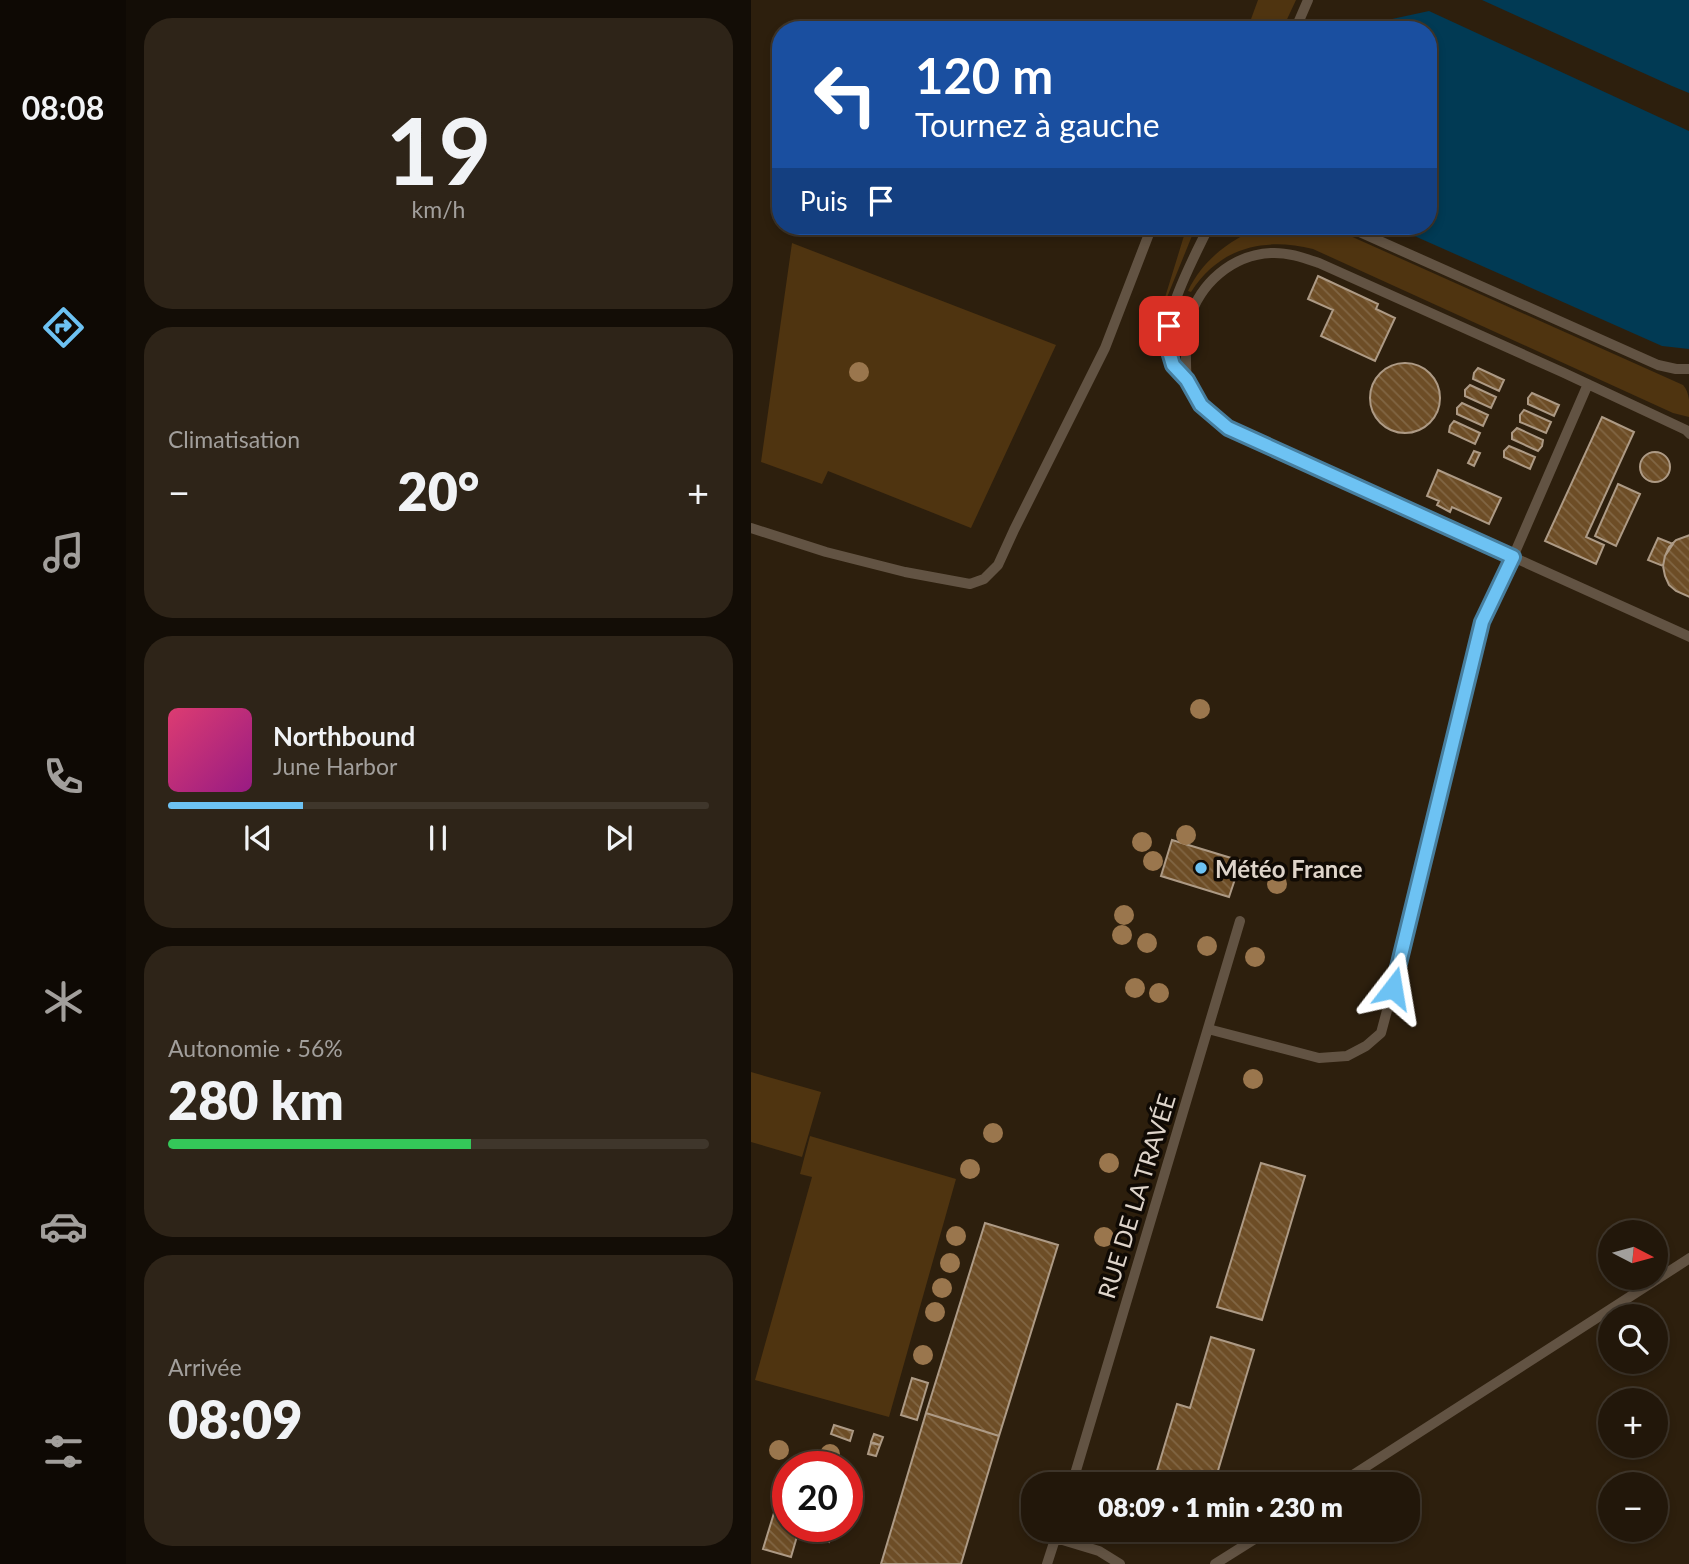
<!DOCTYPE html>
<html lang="fr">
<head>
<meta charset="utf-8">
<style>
	body { margin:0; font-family:Lato,sans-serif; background:#2e2418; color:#f1f3f6; height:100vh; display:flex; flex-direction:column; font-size:26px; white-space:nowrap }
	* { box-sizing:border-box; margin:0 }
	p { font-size:23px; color:#a29f9c }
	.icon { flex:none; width:38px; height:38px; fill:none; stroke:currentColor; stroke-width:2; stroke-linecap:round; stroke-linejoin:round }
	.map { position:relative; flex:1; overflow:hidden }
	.drawer { display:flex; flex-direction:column; gap:18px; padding:18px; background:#130d06; width:625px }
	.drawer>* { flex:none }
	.top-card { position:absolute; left:21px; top:21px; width:665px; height:214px; border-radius:28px; box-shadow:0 4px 10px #0003,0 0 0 2px #3f362b; background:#1a4fa0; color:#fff; overflow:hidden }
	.needle { width:46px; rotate:96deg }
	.fabs { position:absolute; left:847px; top:1220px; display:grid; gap:14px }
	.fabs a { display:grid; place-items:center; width:70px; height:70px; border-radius:50%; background:#22170a; box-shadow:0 4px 10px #0003,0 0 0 2px #3f362b; font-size:35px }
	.speed { position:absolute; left:21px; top:1451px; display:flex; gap:14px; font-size:35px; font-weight:700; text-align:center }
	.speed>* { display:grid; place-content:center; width:91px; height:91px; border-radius:50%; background:#22170a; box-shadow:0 4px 10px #0003,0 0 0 2px #3f362b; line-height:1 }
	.speed .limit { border:10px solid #d22; background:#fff; color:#111 }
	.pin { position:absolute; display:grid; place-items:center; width:60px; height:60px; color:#fff; margin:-30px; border-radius:14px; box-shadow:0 4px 10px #0006 }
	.me { position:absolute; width:77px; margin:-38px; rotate:14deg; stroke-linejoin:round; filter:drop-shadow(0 0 5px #0008) }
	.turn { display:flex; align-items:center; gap:24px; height:147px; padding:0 28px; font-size:32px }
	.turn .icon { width:91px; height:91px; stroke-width:2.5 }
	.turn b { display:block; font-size:49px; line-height:60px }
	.then { display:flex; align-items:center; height:66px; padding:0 28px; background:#0003; gap:14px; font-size:26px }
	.big { font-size:52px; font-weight:800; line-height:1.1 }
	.drawer .card { flex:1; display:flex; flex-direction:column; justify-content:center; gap:10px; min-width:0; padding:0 24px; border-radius:28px; background:#2e2418 }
	.drawer .dial { align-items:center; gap:0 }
	.dial b { font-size:91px; line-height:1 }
	.song { display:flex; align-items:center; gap:21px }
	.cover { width:84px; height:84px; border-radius:10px; background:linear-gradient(135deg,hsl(340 70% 55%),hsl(310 70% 35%)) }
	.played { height:7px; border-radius:4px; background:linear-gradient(90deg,#6dc2f3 25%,#3f362b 25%) }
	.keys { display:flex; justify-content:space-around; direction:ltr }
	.heat { display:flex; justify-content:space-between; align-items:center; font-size:38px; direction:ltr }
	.charge { height:10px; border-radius:5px; background:linear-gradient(90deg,#34c759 56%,#3f362b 0) }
	.trip { position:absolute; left:270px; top:1472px; width:399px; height:70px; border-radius:28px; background:#22170a; box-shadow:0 4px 10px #0003,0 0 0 2px #3f362b; font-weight:800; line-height:70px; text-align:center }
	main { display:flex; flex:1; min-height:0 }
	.tabs { display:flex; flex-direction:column; width:126px; justify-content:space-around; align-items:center; background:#0e0904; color:#a29f9c }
	.tabs .icon { width:49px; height:49px }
	.tabs .current { color:#6dc2f3 }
	.tabs b { font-size:32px; color:#f1f3f6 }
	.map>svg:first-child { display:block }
	.green { fill:#4f3410 }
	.water { fill:#013a54 }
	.building { fill:url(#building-back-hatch); stroke:#ad9a85; stroke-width:2 }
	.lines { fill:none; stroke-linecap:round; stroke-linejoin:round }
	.service { stroke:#625343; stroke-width:10 }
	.tree { fill:#9a764d }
	.route-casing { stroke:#477e9e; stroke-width:18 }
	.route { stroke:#6dc2f3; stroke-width:12 }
	.poi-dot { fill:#6dc2f3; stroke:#100a04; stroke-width:2.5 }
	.labels { text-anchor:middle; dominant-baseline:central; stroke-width:7; stroke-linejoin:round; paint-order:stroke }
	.poi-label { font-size:24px; font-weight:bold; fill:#ded4ca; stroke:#100a04; text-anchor:start }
	.street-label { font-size:24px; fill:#ded4ca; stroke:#100a04 }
</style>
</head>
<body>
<main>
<nav class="tabs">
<b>08:08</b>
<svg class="icon current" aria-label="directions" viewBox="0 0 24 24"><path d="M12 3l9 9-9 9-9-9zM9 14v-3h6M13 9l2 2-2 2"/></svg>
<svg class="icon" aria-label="music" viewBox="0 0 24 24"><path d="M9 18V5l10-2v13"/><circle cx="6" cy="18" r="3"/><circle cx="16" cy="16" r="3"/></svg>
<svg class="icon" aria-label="phone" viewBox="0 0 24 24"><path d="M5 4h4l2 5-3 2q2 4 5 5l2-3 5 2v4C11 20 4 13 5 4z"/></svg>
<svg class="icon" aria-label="climate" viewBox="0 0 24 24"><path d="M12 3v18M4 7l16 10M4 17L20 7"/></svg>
<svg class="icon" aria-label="car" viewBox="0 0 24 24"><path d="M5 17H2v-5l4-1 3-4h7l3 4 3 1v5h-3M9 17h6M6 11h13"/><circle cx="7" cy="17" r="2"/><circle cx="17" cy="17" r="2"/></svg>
<svg class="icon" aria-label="filters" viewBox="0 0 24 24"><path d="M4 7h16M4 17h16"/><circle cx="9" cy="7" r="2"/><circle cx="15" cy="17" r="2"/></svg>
</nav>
<section class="drawer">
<div class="card dial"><b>19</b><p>km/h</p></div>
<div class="card"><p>Climatisation</p>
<div class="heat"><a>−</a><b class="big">20°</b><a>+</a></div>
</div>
<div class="card">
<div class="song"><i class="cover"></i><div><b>Northbound</b><p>June Harbor</p></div></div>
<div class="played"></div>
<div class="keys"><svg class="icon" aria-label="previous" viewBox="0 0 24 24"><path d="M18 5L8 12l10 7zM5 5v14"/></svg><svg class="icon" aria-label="pause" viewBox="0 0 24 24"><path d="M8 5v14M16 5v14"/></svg><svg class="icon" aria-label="next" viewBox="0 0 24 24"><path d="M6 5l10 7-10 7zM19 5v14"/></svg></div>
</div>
<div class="card"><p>Autonomie · 56%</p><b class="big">280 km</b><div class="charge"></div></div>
<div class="card"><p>Arrivée</p><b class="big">08:09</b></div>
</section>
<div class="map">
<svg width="939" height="1564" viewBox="0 0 939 1564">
	<defs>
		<pattern id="building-back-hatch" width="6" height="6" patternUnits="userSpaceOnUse" patternTransform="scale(1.75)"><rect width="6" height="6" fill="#6d4d26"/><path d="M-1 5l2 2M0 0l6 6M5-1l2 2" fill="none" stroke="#816644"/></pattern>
	</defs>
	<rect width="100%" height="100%" fill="#2d1f0d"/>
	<!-- green -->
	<path class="green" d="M507,0H545L531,30H496Z
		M436,226H445L408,317Z
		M512,226H577L932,385C939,392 939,407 938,417L922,413L562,249C513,237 469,247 440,292L437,291C452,259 480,239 512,226Z
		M41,243L305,345L220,528L77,471L71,484L10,462Z
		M0,1072L70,1092L51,1157L0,1142Z
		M59,1136L205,1179L138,1417L4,1380L61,1177L49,1174Z"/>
	<!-- water -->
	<path class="water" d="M731,0H938V93L921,86Z
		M678,11L938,131V349L911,346L641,226H677V30H582L612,19H641Z
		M889 467a15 15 0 1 1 30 0a15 15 0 1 1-30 0Z"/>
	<!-- building -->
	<path class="building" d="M567,276L627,304L625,309L644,318L624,361L570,336L582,310L557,299Z
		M619 398a35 35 0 1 1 70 0a35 35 0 1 1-70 0Z
		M727,368L753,380L748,391L722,379L723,373Z
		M719,385L745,397L740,408L714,396V390Z
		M781,393L808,405L803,416L777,404V398Z
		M711,403L737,415L732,426L706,414V408Z
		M773,410L800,422L795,433L769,422V415Z
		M851,417L883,432L835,537L853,545L845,564L794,541Z
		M703,421L729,433L724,444L698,432L699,426Z
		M766,428L792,440L791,446L787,451L761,439V433Z
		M758,446L784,457L779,469L753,457V451Z
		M723,451L729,453L723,466L717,463Z
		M889 467a15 15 0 1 1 30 0a15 15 0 1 1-30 0Z
		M687,470L750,498L738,524L701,507L699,512L686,505L688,501L676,496Z
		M867,484L889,494L865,546L844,536Z
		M939,535V597L925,591L918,585L914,576L912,566L914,556L918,547L925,540Z
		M907,538L922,544L914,556L912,566L897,560Z
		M421,840L490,861L478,897L410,876Z
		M510,1163L554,1176L511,1320L466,1307Z
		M234,1223L307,1245L248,1436L175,1413Z
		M460,1337L503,1350L463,1484H402L426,1404L439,1408Z
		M161,1378L177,1383L166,1420L150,1415Z
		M175,1413L248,1436L210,1564H130Z
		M83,1425L102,1431L99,1441L80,1434Z
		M123,1434L132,1437L129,1445L120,1442Z
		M120,1443L129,1445L125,1456L117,1454Z
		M34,1477L37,1478V1526H49L40,1557L12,1549Z
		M416,1530H449L446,1539Z
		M67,1532L80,1536L78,1542L65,1538Z"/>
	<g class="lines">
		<!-- service -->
		<path class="service" d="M544,30L557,0
			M595,226L907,365L925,369H939
			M436,380C432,376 424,370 421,364C403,326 442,261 458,226
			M837,384L762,557L477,428C461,415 441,401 436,379C435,373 435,365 435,358C435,345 434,332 438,320C449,283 481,255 520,253C536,252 553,258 568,263L811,372L935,430L939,434
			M0,528L75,552L154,572L219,584L233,579L247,565L263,530L354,348L401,226
			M457,1029L568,1058L596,1056L615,1046L630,1033L642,988L731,622L762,557L939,637
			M321,1484L489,921
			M588,1484L939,1258
			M305,1538L348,1551L369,1564
			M296,1564L307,1530
			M464,1564L518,1530"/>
	</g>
	<!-- trees -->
	<g class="tree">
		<circle cx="108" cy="372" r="10"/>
		<circle cx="449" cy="709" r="10"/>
		<circle cx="435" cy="835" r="10"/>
		<circle cx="391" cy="842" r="10"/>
		<circle cx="402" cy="861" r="10"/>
		<circle cx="526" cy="884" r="10"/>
		<circle cx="373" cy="915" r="10"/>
		<circle cx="371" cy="935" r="10"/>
		<circle cx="396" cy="943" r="10"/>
		<circle cx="456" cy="946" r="10"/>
		<circle cx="504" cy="957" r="10"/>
		<circle cx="384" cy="988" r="10"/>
		<circle cx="408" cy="993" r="10"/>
		<circle cx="502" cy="1079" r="10"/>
		<circle cx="242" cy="1133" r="10"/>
		<circle cx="358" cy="1163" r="10"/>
		<circle cx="219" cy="1169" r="10"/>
		<circle cx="205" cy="1236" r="10"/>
		<circle cx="353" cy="1237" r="10"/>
		<circle cx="199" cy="1263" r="10"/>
		<circle cx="191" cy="1288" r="10"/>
		<circle cx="184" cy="1312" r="10"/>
		<circle cx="172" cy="1355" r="10"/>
		<circle cx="28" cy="1450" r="10"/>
		<circle cx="79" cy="1454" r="10"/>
	</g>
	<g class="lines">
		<!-- route casing -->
		<g class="route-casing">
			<path id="route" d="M418,326L416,345L422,365L436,380L450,405L477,428L762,557L731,622L642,988"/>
		</g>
		<!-- route -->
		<use href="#route" class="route"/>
	</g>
	<!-- markers -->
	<circle class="poi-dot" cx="450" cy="868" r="7"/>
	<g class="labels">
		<!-- poi labels -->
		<g class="poi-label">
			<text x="464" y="868">Météo France</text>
		</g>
		<!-- street labels -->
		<g class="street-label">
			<text transform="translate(385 1196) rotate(-73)">RUE DE LA TRAVÉE</text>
		</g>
	</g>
</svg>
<div class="fabs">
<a><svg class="needle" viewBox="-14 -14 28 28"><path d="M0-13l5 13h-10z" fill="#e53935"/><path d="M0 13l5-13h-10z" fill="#a29f9c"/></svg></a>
<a><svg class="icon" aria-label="search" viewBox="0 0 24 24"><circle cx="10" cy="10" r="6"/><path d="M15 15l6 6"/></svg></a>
<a>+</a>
<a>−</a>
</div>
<div class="speed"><div class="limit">20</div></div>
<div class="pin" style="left:418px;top:326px;background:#d93025"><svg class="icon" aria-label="arrive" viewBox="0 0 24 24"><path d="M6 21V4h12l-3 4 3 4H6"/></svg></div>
<svg class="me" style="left:642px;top:988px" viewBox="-20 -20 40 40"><path d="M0-17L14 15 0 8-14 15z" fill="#6dc2f3" stroke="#fff" stroke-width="4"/></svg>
<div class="trip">08:09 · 1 min · 230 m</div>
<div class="top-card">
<div class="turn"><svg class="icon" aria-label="left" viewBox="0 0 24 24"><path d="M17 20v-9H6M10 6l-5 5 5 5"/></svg><div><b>120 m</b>Tournez à gauche</div></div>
<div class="then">Puis<svg class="icon" aria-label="arrive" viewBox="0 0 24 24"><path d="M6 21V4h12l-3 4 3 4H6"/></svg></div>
</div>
</div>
</main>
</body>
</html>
